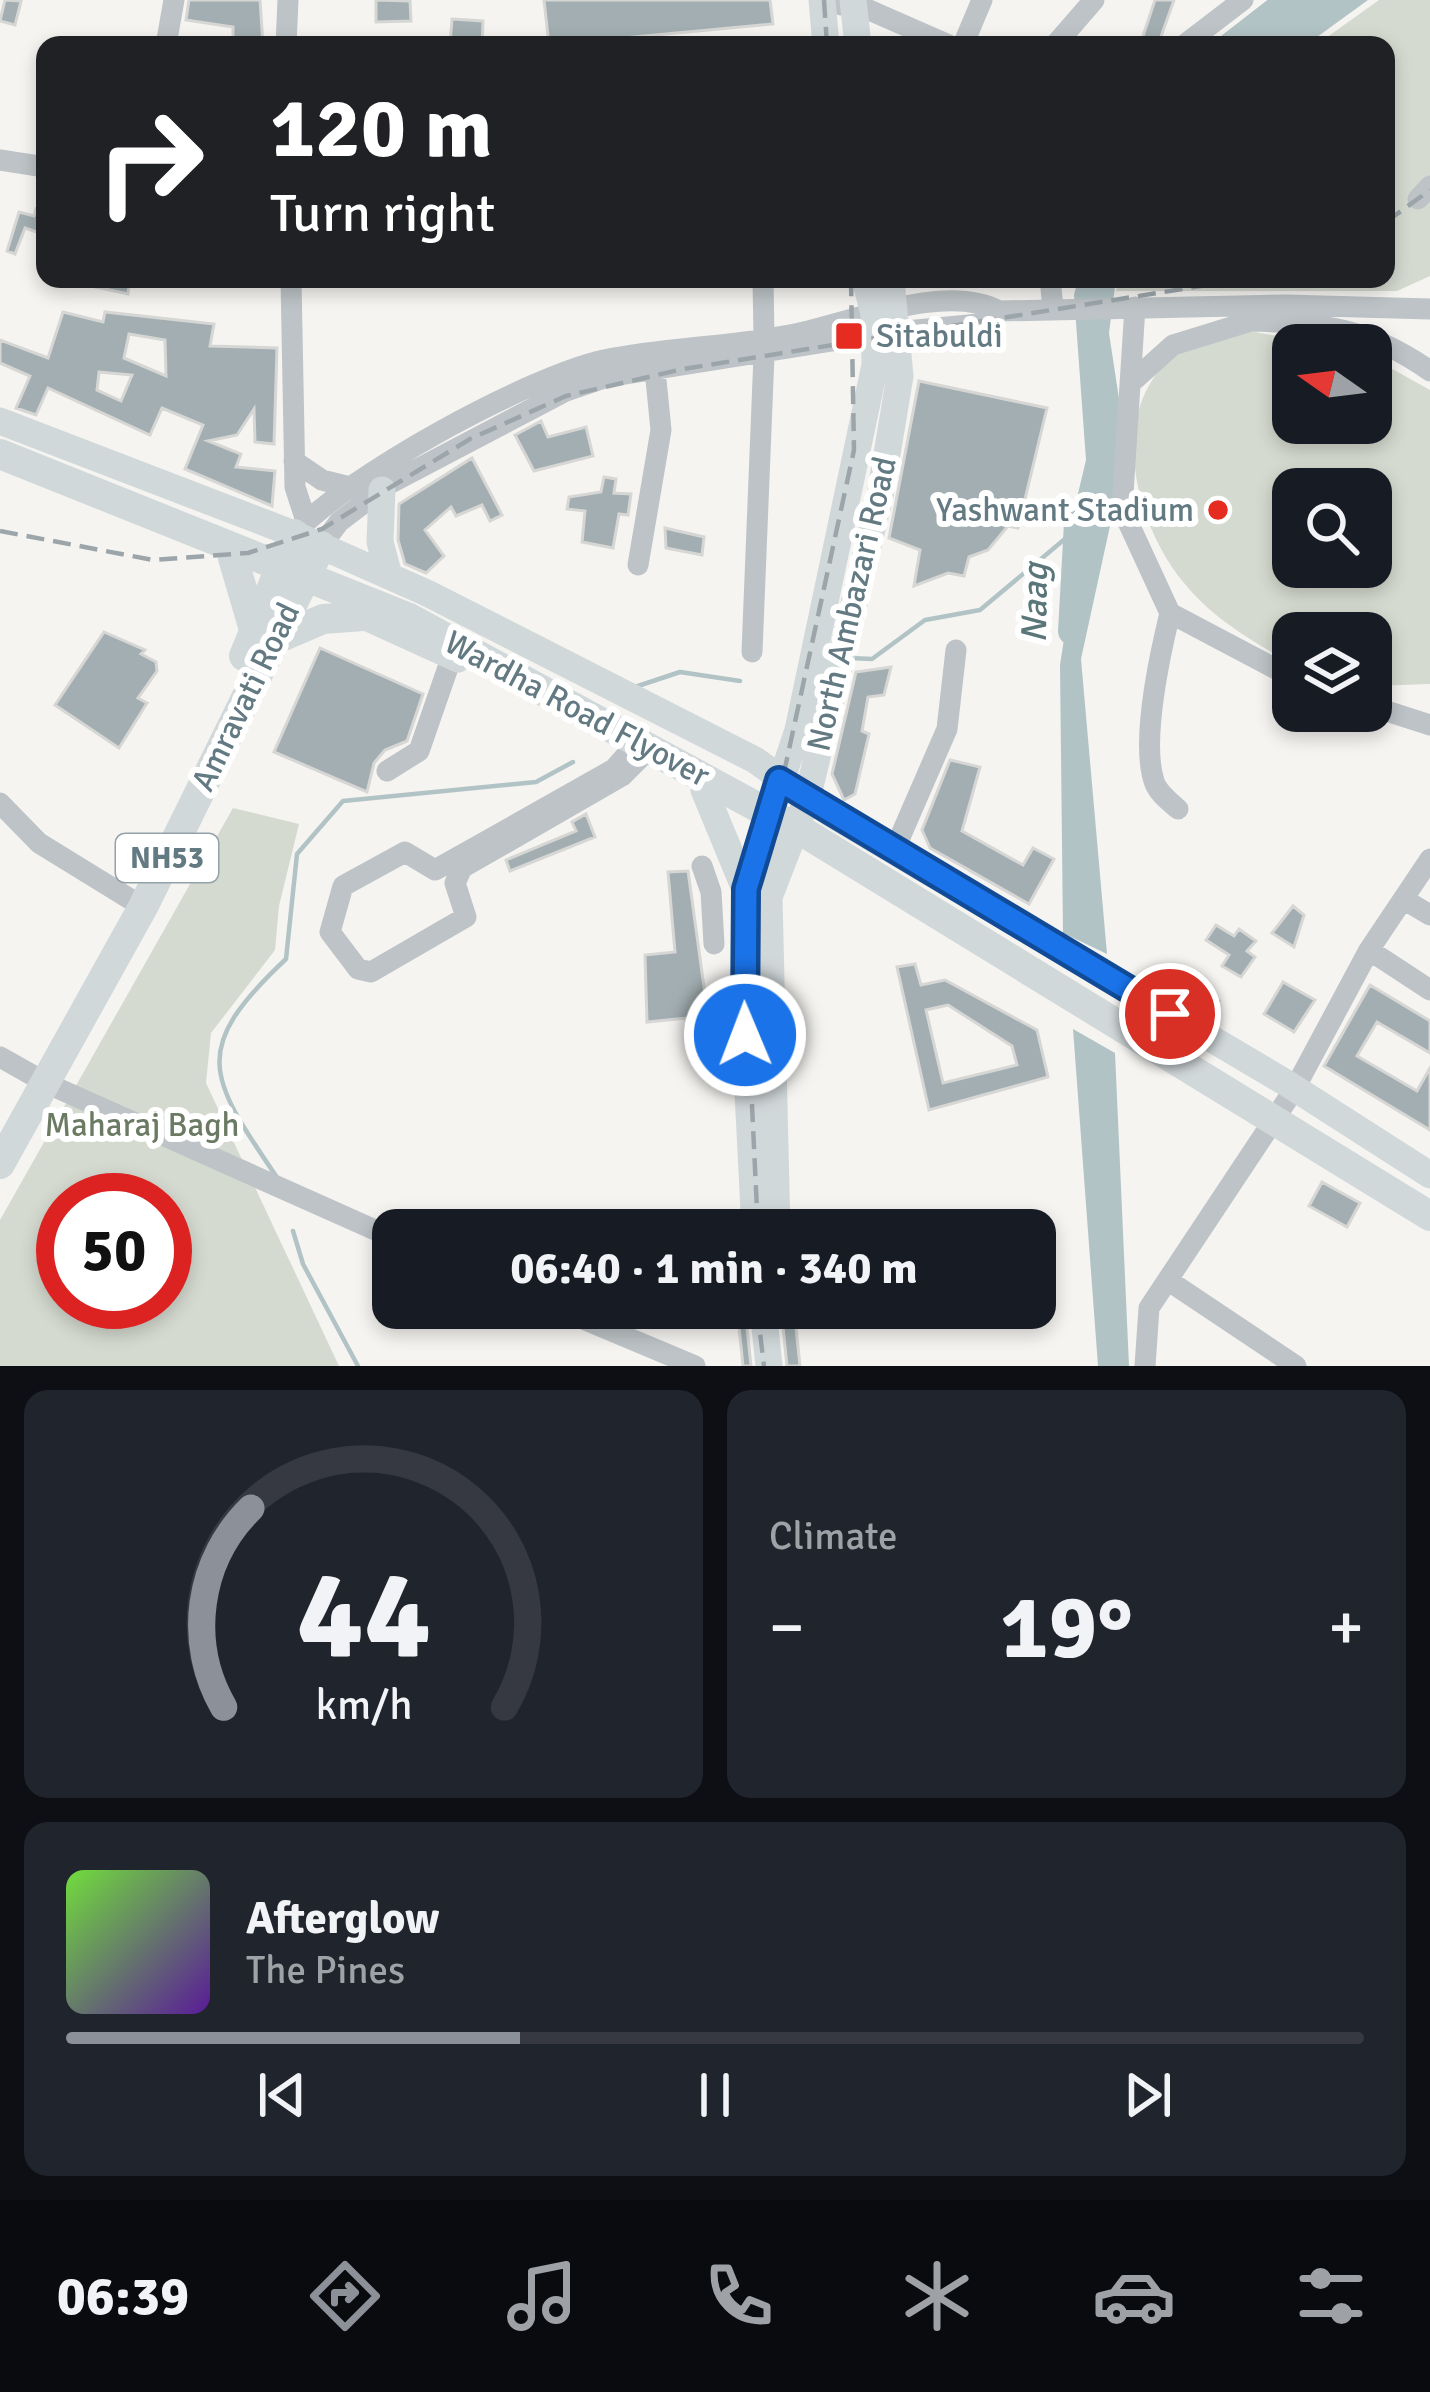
<!DOCTYPE html>
<html lang="en">
<head>
<meta charset="utf-8">
<style>
	body { margin:0; font-family:Signika,sans-serif; background:#20242c; color:#f1f3f6; height:100vh; display:flex; flex-direction:column; font-size:45px; white-space:nowrap }
	* { box-sizing:border-box; margin:0 }
	p { font-size:39px; color:#9ea1a6 }
	.icon { flex:none; width:66px; height:66px; fill:none; stroke:currentColor; stroke-width:2; stroke-linecap:round; stroke-linejoin:round }
	.map { position:relative; height:1366px; overflow:hidden }
	.side { display:flex; flex-direction:column; gap:24px; padding:24px; background:#0d0f14; flex:1 }
	.side>* { flex:none }
	.guide { position:absolute; left:36px; top:36px; width:1359px; height:252px; border-radius:24px; box-shadow:0 6px 18px #0003; background:#202124; color:#fff; overflow:hidden }
	.needle { width:78px; rotate:284deg }
	.buttons { position:absolute; left:1272px; top:324px; display:grid; gap:24px }
	.buttons a { display:grid; place-items:center; width:120px; height:120px; border-radius:24px; background:#171b24; box-shadow:0 6px 18px #0003; font-size:60px }
	.speed { position:absolute; left:36px; top:1173px; display:flex; gap:24px; font-size:60px; font-weight:700; text-align:center }
	.speed>* { display:grid; place-content:center; width:156px; height:156px; border-radius:50%; background:#171b24; box-shadow:0 6px 18px #0003; line-height:1 }
	.speed .limit { border:18px solid #d22; background:#fff; color:#111 }
	.pin { position:absolute; display:grid; place-items:center; width:102px; height:102px; color:#fff; margin:-51px; border:6px solid #fff; border-radius:50%; box-shadow:0 3px 12px #0007 }
	.me { position:absolute; width:132px; margin:-66px; rotate:359deg; stroke-linejoin:round; filter:drop-shadow(0 0 9px #0008) }
	.turn { display:flex; align-items:center; gap:42px; height:252px; padding:0 36px; font-size:54px }
	.turn .icon { width:156px; height:156px; stroke-width:2.5 }
	.turn b { display:block; font-size:84px; line-height:102px }
	.big { font-size:90px; font-weight:700; line-height:1.1 }
	.side .tile { flex:1; display:flex; flex-direction:column; justify-content:center; gap:18px; min-width:0; padding:0 42px; border-radius:24px; background:#20242c }
	.side .dial { align-items:center; gap:0 }
	.dial svg { height:312px; overflow:visible; fill:none; stroke:#363941; stroke-width:7; stroke-linecap:round; text-anchor:middle }
	.dial text { fill:#f1f3f6; stroke:none }
	.song { display:flex; align-items:center; gap:36px }
	.cover { width:144px; height:144px; border-radius:18px; background:linear-gradient(135deg,hsl(100 70% 55%),hsl(270 70% 35%)) }
	.played { height:12px; border-radius:6px; background:linear-gradient(90deg,#8c9099 35%,#363941 35%) }
	.keys { display:flex; justify-content:space-around; direction:ltr }
	.heat { display:flex; justify-content:space-between; align-items:center; font-size:66px; direction:ltr }
	.side .tiles { flex:1; display:grid; gap:24px; grid-template-columns:1fr 1fr }
	.tile:last-child { grid-column:span 2 }
	.trip { position:absolute; left:372px; top:1209px; width:684px; height:120px; border-radius:24px; background:#171b24; box-shadow:0 6px 18px #0003; font-weight:700; line-height:120px; text-align:center }
	.menu { display:flex; height:192px; justify-content:space-around; align-items:center; background:#090b0e; color:#9ea1a6 }
	.menu .icon { width:84px; height:84px }
	.menu .current { color:#8c9099 }
	.menu b { font-size:54px; color:#f1f3f6 }
	.map>svg:first-child { display:block }
	.green { fill:#d5dad0; fill-rule:evenodd }
	.water { fill:#b2c3c5 }
	.lines { fill:none; stroke-linecap:round; stroke-linejoin:round }
	.stream { stroke:#b2c3c5; stroke-width:4.5 }
	.river { stroke:#b2c3c5; stroke-width:24 }
	.building { fill:#a2aeb1; stroke:#d6d6d4; stroke-width:3; fill-rule:evenodd }
	.minor { stroke:#bdc3c6; stroke-width:21 }
	.major { stroke:#d1d8da; stroke-width:27 }
	.highway { stroke:#d1d8da; stroke-width:30 }
	.rail { stroke:#9ca6aa; stroke-width:4.5; stroke-dasharray:18 9; stroke-linecap:butt }
	.route-casing { stroke:#114b97; stroke-width:30 }
	.route { stroke:#1a73e8; stroke-width:21 }
	.poi-dot { fill:#e62c20; stroke:#fff; stroke-width:4.5 }
	.labels { text-anchor:middle; dominant-baseline:central; stroke-width:12; stroke-linejoin:round; paint-order:stroke }
	.shield { fill:#fff; stroke:#92a2a8; stroke-width:3 }
	.shield-label { font-size:30px; font-weight:bold; fill:#637a83 }
	.poi-label { font-size:33px; fill:#637a83; stroke:#fff; text-anchor:start }
	.street-label { font-size:33px; fill:#637a83; stroke:#fff }
	.park-label { font-size:33px; fill:#6b7a62; stroke:#fff }
	.water-label { font-size:36px; font-style:italic; fill:#5a7679; stroke:#fff }
</style>
</head>
<body>
<div class="map">
<svg width="1430" height="1366" viewBox="0 0 1430 1366">
	<rect width="100%" height="100%" fill="#f5f4f1"/>
	<!-- green -->
	<path class="green" d="M1379,0H1430V276L1397,291H1116L1120,279H1386V45H1316Z
		M1248,331L1332,345H1293V423H1371V357L1430,390V684L1371,686V633H1293V665C1253,641 1214,620 1184,583C1132,521 1103,399 1186,347C1201,337 1230,335 1248,331ZM1293,489H1371V567H1293Z
		M233,808L299,824L279,906L275,950L211,1033L206,1083L339,1366H0V1220ZM63,1200H165V1302H63Z"/>
	<!-- water -->
	<path class="water" d="M1292,0H1368L1306,45H1238Z
		M1078,279H1116L1109,333L1119,399L1115,503L1081,659L1107,954L1063,933L1060,665L1072,587L1070,527L1086,460L1074,295Z
		M1073,1029L1115,1053L1129,1366H1098Z"/>
	<g class="lines">
		<!-- stream -->
		<path class="stream" d="M850,658L872,659L925,620L980,610L1072,533
			M635,687L680,672L740,681
			M276,1176C208,1076 190,1049 286,959L297,854L343,801L536,782L573,762
			M293,1231L303,1264L358,1366"/>
		<!-- river -->
		<path class="river" d="M1229,45L1287,0
			M1070,632L1076,523"/>
	</g>
	<!-- building -->
	<path class="building" d="M5,0L21,1L15,25L0,21Z
		M260,0L263,45L233,40V27L186,20L189,0Z
		M376,0L410,1L411,21L376,22Z
		M544,0H770L773,24L549,45Z
		M1155,0H1174L1158,45H1140Z
		M452,19L483,21L482,45H450Z
		M36,209L45,212V235L25,228L15,254L7,251L19,212L34,216Z
		M83,279H130L128,294L82,284Z
		M63,312L103,322L105,312L214,324L210,346L277,348L274,444L255,442L254,409L237,435L208,441L241,454L236,467L275,471L272,506L185,469L203,425L162,408L150,435L48,388L36,415L16,408L30,376L0,363V340L48,358ZM129,334L165,340L166,376L124,358ZM99,372L132,375L121,401L97,390Z
		M919,381L1047,408L1018,528L1008,526L988,550L969,557L964,576L948,573L914,586L920,550L889,538Z
		M541,421L548,437L586,427L593,456L534,471L515,435Z
		M472,458L502,515L490,521L482,505L456,516L451,507L425,530L444,556L426,573L405,564L398,540L399,504Z
		M604,477L616,479L614,493L631,494L628,515L619,514L613,548L582,542L585,511L567,509L569,497L601,492Z
		M665,528L704,537L702,555L666,548Z
		M104,632L145,650L141,654L156,662L157,671L138,698L147,703L119,748L55,705Z
		M320,648L423,694L407,741L385,750L374,763L367,792L274,752Z
		M891,667L884,695L868,697L862,731L869,734L855,794L844,800L832,774L856,672Z
		M950,760L980,767L962,831L1023,865L1033,848L1054,859L1029,904L930,848L922,830Z
		M586,814L595,837L510,871L506,860L576,831L572,822Z
		M688,871L708,1016L647,1022L645,955L675,952L668,872Z
		M1293,906L1304,915L1294,947L1272,933Z
		M1216,925L1234,936L1239,929L1256,941L1247,951L1255,957L1241,977L1222,966L1229,955L1206,940Z
		M915,964L921,985L945,980L1037,1030L1048,1077L929,1110L897,967ZM948,1005L1012,1046L1017,1065L943,1083L926,1010Z
		M1177,982L1204,1001L1207,995L1219,1001L1210,1017L1170,994Z
		M1283,982L1315,1000L1294,1032L1264,1014Z
		M1370,985L1430,1021V1053L1377,1022L1357,1056L1417,1091L1430,1068V1130L1324,1066Z
		M1322,1182L1360,1203L1347,1227L1309,1206Z
		M737,1308H745L751,1366H743Z
		M781,1308H794L800,1366H787Z"/>
	<g class="lines">
		<!-- minor -->
		<path class="minor" d="M841,5L853,3L949,45
			M166,45L174,0
			M286,45L288,0
			M963,45L982,0
			M1055,45L1094,0
			M1184,45L1243,0
			M0,160L45,167
			M1418,199L1430,186
			M291,279L295,487L306,521
			M763,279L764,338
			M1050,279L1053,308
			M1135,307L1122,509L1170,613L1293,678
			M1251,321C1324,323 1369,328 1430,371
			M1133,381L1173,345L1251,321L1239,314
			M294,461L322,480L350,487
			M294,534C347,476 527,377 604,360C667,347 732,347 795,334C852,322 947,282 999,311
			M321,546L339,522L389,484L566,391L607,377L876,334L978,324L999,311L1287,305L1430,309
			M638,565L661,430L655,370
			M1170,613C1160,654 1141,741 1154,781C1157,792 1169,801 1178,809
			M752,652L764,355
			M1371,706L1430,725
			M630,751L614,769L435,870L405,852L343,886L330,932L358,969L371,972L466,917L455,883L462,868L622,776L641,757
			M387,771L419,751L452,656
			M0,803L39,843L143,907
			M894,851L947,729L956,650
			M702,866L711,892L714,944
			M1403,899L1430,915
			M1369,950L1430,990
			M0,1057L48,1084L393,1238
			M1169,1281L1296,1366
			M557,1308L695,1366
			M1145,1366L1149,1308L1295,1088L1369,950L1430,859"/>
		<!-- major -->
		<path class="major" d="M822,0L826,45
			M853,0L858,45
			M0,421L294,534L427,593L755,760L831,814L1288,1084L1430,1175
			M382,490L380,542L389,576
			M346,608L458,659
			M704,790L745,889
			M755,1230L743,995L745,889L798,730L875,365L874,314L865,279
			M777,1230L769,897L807,799L880,496L900,376L891,279
			M763,1308L769,1366"/>
		<!-- highway -->
		<path class="highway" d="M0,454L409,618L805,833L1430,1216
			M233,558L255,633
			M274,640L323,619L363,616
			M244,656L294,534
			M0,1164L143,907L321,546"/>
		<!-- rail -->
		<path class="rail" d="M824,0L827,45
			M1386,222L1430,190
			M0,531L153,560L248,553L322,529L470,439L566,396L683,369L1245,279
			M758,1230L750,1064L752,920L854,450L851,279
			M757,1308L764,1366"/>
	</g>
	<g class="lines">
		<!-- route casing -->
		<g class="route-casing">
			<path id="route" d="M745,1035L746,889L779,780L1170,1014"/>
		</g>
		<!-- route -->
		<use href="#route" class="route"/>
	</g>
	<!-- markers -->
	<g class="poi-dot">
		<rect x="834" y="321" width="30" height="30" rx="6"/>
		<circle cx="1218" cy="510" r="12"/>
	</g>
	<g class="labels">
		<!-- shield labels -->
		<rect class="shield" x="116" y="834" width="102" height="48" rx="9"/>
		<g class="shield-label">
			<text x="167" y="858">NH53</text>
		</g>
		<!-- poi labels -->
		<g class="poi-label">
			<text x="876" y="336">Sitabuldi</text>
			<text x="1194" y="510" text-anchor="end">Yashwant Stadium</text>
		</g>
		<!-- street labels -->
		<g class="street-label">
			<text transform="translate(852 604) rotate(-77)">North Ambazari Road</text>
			<text transform="translate(246 697) rotate(-64)">Amravati Road</text>
			<text transform="translate(577 709) rotate(28)">Wardha Road Flyover</text>
		</g>
		<!-- park labels -->
		<g class="park-label">
			<text x="142" y="1125">Maharaj Bagh</text>
		</g>
		<!-- water labels -->
		<g class="water-label">
			<text transform="translate(1035 603) rotate(-89)">Naag</text>
		</g>
	</g>
</svg>
<div class="buttons">
<a><svg class="needle" viewBox="-14 -14 28 28"><path d="M0-13l5 13h-10z" fill="#e53935"/><path d="M0 13l5-13h-10z" fill="#9ea1a6"/></svg></a>
<a><svg class="icon" aria-label="search" viewBox="0 0 24 24"><circle cx="10" cy="10" r="6"/><path d="M15 15l6 6"/></svg></a>
<a><svg class="icon" aria-label="layers" viewBox="0 0 24 24"><path d="M12 4l9 5-9 5-9-5zM3 14l9 5 9-5"/></svg></a>
</div>
<div class="speed"><div class="limit">50</div></div>
<div class="pin" style="left:1170px;top:1014px;background:#d93025"><svg class="icon" aria-label="arrive" viewBox="0 0 24 24"><path d="M6 21V4h12l-3 4 3 4H6"/></svg></div>
<svg class="me" style="left:745px;top:1035px" viewBox="-20 -20 40 40"><circle r="17" fill="#1a73e8" stroke="#fff" stroke-width="3"/><path d="M0-11L8 9 0 5-8 9z" fill="#fff"/></svg>
<div class="trip">06:40 · 1 min · 340 m</div>
<div class="guide">
<div class="turn"><svg class="icon" aria-label="right" viewBox="0 0 24 24"><path d="M7 20v-9h11M14 6l5 5-5 5"/></svg><div><b>120 m</b>Turn right</div></div>
</div>
</div>
<section class="side">
<div class="tiles">
<div class="tile dial"><svg viewBox="0 0 100 80">
<path d="M14 69A42 42 0 1 1 86 69"/>
<path d="M14 69A42 42 0 0 1 21 18" stroke="#8c9099"/>
<text x="50" y="56" font-size="32" font-weight="700">44</text>
<text x="50" y="72" font-size="11">km/h</text>
</svg></div>
<div class="tile"><p>Climate</p>
<div class="heat"><a>−</a><b class="big">19°</b><a>+</a></div>
</div>
<div class="tile">
<div class="song"><i class="cover"></i><div><b>Afterglow</b><p>The Pines</p></div></div>
<div class="played"></div>
<div class="keys"><svg class="icon" aria-label="previous" viewBox="0 0 24 24"><path d="M18 5L8 12l10 7zM5 5v14"/></svg><svg class="icon" aria-label="pause" viewBox="0 0 24 24"><path d="M8 5v14M16 5v14"/></svg><svg class="icon" aria-label="next" viewBox="0 0 24 24"><path d="M6 5l10 7-10 7zM19 5v14"/></svg></div>
</div>
</div>
</section>
<nav class="menu">
<b>06:39</b>
<svg class="icon current" aria-label="directions" viewBox="0 0 24 24"><path d="M12 3l9 9-9 9-9-9zM9 14v-3h6M13 9l2 2-2 2"/></svg>
<svg class="icon" aria-label="music" viewBox="0 0 24 24"><path d="M9 18V5l10-2v13"/><circle cx="6" cy="18" r="3"/><circle cx="16" cy="16" r="3"/></svg>
<svg class="icon" aria-label="phone" viewBox="0 0 24 24"><path d="M5 4h4l2 5-3 2q2 4 5 5l2-3 5 2v4C11 20 4 13 5 4z"/></svg>
<svg class="icon" aria-label="climate" viewBox="0 0 24 24"><path d="M12 3v18M4 7l16 10M4 17L20 7"/></svg>
<svg class="icon" aria-label="car" viewBox="0 0 24 24"><path d="M5 17H2v-5l4-1 3-4h7l3 4 3 1v5h-3M9 17h6M6 11h13"/><circle cx="7" cy="17" r="2"/><circle cx="17" cy="17" r="2"/></svg>
<svg class="icon" aria-label="filters" viewBox="0 0 24 24"><path d="M4 7h16M4 17h16"/><circle cx="9" cy="7" r="2"/><circle cx="15" cy="17" r="2"/></svg>
</nav>
</body>
</html>
